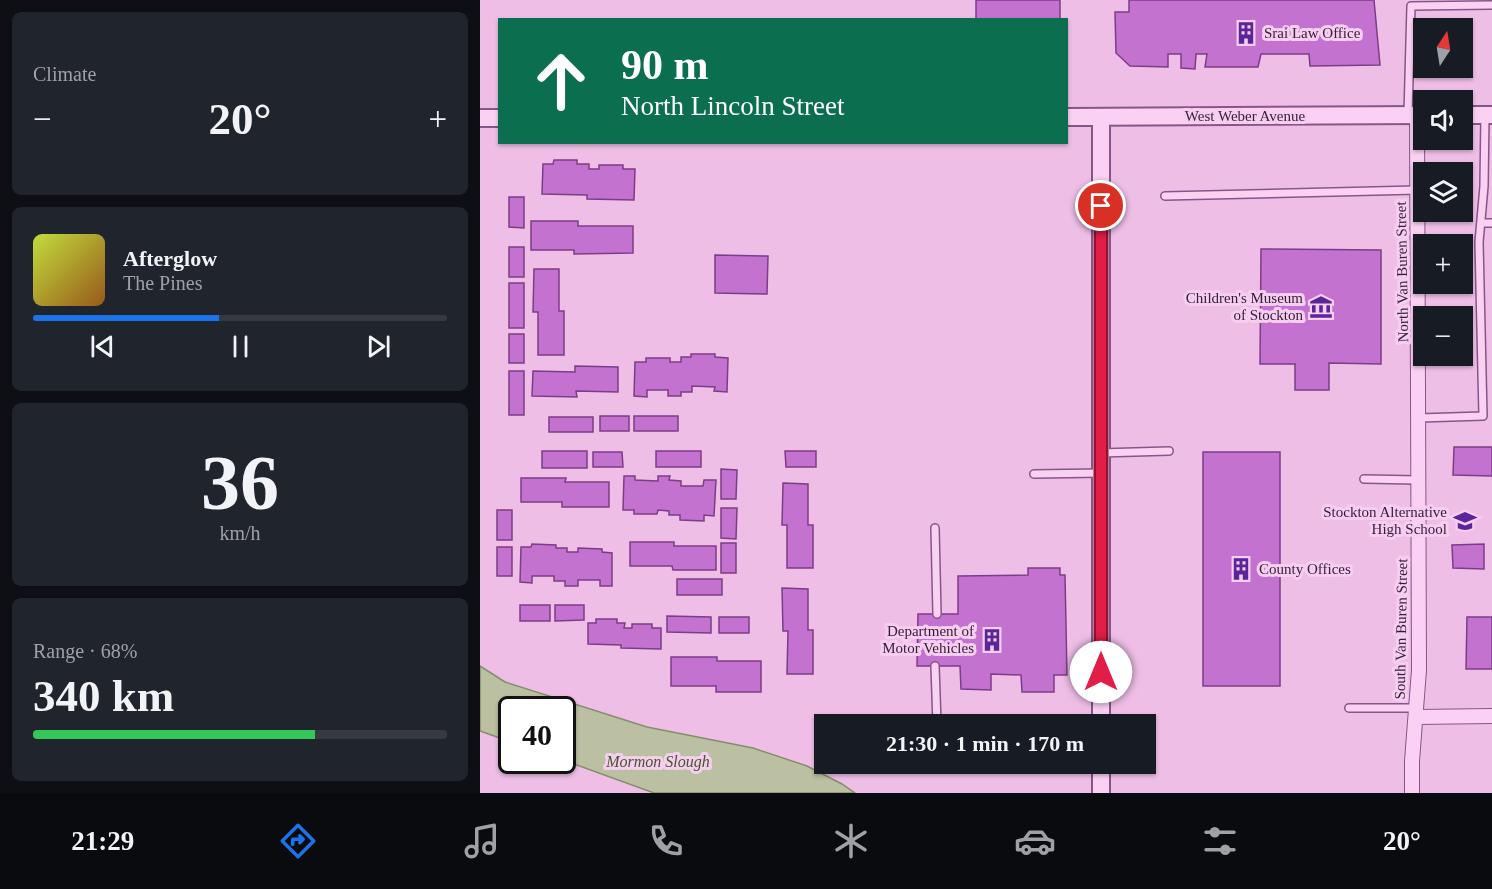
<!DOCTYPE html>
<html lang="en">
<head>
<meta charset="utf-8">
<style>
	body { margin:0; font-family:Georgia,serif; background:#20242c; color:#f1f3f6; height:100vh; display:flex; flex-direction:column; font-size:22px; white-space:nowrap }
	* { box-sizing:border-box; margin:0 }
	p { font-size:20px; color:#9ea1a6 }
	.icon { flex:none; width:33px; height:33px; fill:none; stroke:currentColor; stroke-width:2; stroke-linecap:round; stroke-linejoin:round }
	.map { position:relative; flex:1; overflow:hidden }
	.sheet { display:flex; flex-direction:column; gap:12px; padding:12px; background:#0d0f14; width:480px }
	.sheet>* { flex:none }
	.hud { position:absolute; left:18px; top:18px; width:570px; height:126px; border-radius:0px; box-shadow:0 2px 4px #0004; background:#0b6e4f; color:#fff; overflow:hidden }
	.needle { width:39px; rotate:12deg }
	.tools { position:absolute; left:933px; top:18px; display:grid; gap:12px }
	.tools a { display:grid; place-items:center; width:60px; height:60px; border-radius:0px; background:#171b24; box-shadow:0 2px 4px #0004; font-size:30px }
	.speed { position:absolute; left:18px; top:696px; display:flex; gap:12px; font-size:30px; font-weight:700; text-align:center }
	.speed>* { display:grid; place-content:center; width:78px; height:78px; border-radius:50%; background:#171b24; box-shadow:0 2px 4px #0004; line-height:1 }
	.speed .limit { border:3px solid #111; border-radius:9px; background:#fff; color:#111 }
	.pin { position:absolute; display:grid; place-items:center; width:51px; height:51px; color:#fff; margin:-26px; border:3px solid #fff; border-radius:50%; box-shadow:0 2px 6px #0007 }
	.me { position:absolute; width:66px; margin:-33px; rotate:0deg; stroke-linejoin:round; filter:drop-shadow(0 0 4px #0008) }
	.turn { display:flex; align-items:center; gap:21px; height:126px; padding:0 24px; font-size:27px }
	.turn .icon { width:78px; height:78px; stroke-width:2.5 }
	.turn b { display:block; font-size:42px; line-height:51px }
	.big { font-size:45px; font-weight:600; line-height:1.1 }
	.sheet .card { flex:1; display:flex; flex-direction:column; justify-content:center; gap:9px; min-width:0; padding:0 21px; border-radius:9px; background:#20242c }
	.sheet .dial { align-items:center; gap:0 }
	.dial b { font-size:78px; line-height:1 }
	.song { display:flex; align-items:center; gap:18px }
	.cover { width:72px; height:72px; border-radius:9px; background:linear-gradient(135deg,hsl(70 70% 55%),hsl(30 70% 35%)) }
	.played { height:6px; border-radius:3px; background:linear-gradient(90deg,#1a73e8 45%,#363941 45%) }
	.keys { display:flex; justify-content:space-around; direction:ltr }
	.heat { display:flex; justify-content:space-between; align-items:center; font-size:33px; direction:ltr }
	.charge { height:9px; border-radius:4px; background:linear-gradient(90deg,#34c759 68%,#363941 0) }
	.trip { position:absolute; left:334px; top:714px; width:342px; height:60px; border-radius:0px; background:#171b24; box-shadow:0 2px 4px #0004; font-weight:600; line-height:60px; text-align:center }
	.tab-bar { display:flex; height:96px; justify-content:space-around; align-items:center; background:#090b0e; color:#9ea1a6 }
	.tab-bar .icon { width:42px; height:42px }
	.tab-bar .active { color:#1a73e8 }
	.tab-bar b { font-size:27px; color:#f1f3f6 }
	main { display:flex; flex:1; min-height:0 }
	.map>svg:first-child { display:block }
	.water { fill:#bbc0a2; stroke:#868e69; stroke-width:1.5 }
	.building { fill:#c373cf; stroke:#7d3c88; stroke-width:1.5 }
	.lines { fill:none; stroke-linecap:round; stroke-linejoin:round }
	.service-casing { stroke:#875688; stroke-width:10 }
	.minor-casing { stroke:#875688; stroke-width:16 }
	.tertiary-casing { stroke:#875688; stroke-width:20 }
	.service { stroke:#fad1f3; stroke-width:7 }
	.minor { stroke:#fad1f3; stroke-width:14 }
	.tertiary { stroke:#fad1f3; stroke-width:16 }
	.route-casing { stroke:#92132f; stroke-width:15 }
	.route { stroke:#e11d48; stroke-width:10 }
	.labels { text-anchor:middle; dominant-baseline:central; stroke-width:6; stroke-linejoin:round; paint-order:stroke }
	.poi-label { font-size:15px; fill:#351c37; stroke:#f6ceef; text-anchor:end }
	.street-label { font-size:15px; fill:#351c37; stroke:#f6ceef }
	.water-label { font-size:16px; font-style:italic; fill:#45572a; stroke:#f6ceef }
</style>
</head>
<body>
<main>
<section class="sheet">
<div class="card"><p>Climate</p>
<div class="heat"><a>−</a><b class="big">20°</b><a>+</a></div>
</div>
<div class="card">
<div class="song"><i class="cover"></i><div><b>Afterglow</b><p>The Pines</p></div></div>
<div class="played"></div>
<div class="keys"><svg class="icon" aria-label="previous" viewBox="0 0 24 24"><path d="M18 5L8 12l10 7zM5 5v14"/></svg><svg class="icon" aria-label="pause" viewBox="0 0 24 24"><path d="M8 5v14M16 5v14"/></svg><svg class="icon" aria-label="next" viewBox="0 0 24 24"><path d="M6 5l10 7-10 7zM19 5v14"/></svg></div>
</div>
<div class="card dial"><b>36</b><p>km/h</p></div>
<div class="card"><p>Range · 68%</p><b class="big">340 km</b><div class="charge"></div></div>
</section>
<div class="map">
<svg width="1012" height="793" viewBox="0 0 1012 793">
	<rect width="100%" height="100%" fill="#efbee7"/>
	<!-- water -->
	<path class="water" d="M0,666L25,682L167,727L273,748L327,766L362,784L375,793H174L83,760L82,710H32L31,742L0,731Z"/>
	<!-- building -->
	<path class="building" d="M496,0H580V20H496Z
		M649,0H894L900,65L830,66L829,54H781L778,67H725L727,54H716L715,69L701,68V54H688V67L650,66L636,53L635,12H649Z
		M74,160H97V164H109V169H119V165H143V169H155L154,200L107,199V195L62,194L63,164H73Z
		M29,197H44V228L29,227Z
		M51,221H98V226H153V253L94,254V250H51Z
		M29,247H44V277H29Z
		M781,249L901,250V364L849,363V390H815V364H780Z
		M235,255L288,256L287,294L235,293Z
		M54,269H79V311H84V355H58V312H53Z
		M29,283H44V328H29Z
		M29,334H44V363H29Z
		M211,354H235V357L248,358L247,392L234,391L235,387L212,386V392H201V396H188V390H167V397L154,396L155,362H166V358H190V362H201V357H211Z
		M95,366L138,367V392L96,391L97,397L52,396L53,371L95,372Z
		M29,371H44V415H29Z
		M120,416H149V431H120Z
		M154,416H198V431H154Z
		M69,417H113V432H69Z
		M974,447H1012V476L973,475Z
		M62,451H107V468H62Z
		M176,451H221V467H176Z
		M305,451H336V467H306Z
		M113,452H142L143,467H113Z
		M723,452H800V686H723Z
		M241,469L257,470L256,499H241Z
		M144,476H155V480L178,481V476H190L189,480L201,481V486H223L224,480H236L234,516L224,515V521L200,520V515H189V511L178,510L177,514H154V510H143Z
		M41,478H86L85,482H129V507H82V502H41Z
		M303,483L328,484V525H333V568H307V525H302Z
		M241,508H257L256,539L241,538Z
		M17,510H32V540H17Z
		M150,542H194V546H236V570H193L192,566H150Z
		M241,543H256V573H241Z
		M52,544L76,545V548H87V552H98V548L122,549V552L132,553V586H120V580H98V586H85V581H74V576H52V583L40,582L41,547H51Z
		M1004,544V569L973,568L972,545Z
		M17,547H32V576H17Z
		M548,568H580V575H585L587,675H574V692H542L541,675L511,674V690L481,689L480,666H437L438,614H478V576L548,575Z
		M197,579H242V595H197Z
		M302,588L328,589V630H333V674H307L308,631H303Z
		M40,605H70V621H40Z
		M75,605H104V620L75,621Z
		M187,616L231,617V633L187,632Z
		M239,617H269V633H239Z
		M987,617H1012V669H986Z
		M116,619H137V623H145L144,628H152V624H172V628H181V649L141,648V645L108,644V623H116Z
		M191,657H237V661H281V692H236V686H191Z"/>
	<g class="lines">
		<!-- service casing -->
		<g class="service-casing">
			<path id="service" d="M928,115L931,6L1012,5
				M685,196L937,190
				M1001,223H1012
				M939,418L1003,416L999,242L1004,186L1005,115
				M620,453L689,451
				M554,474L621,473
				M884,479L938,480
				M455,528L457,614
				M455,666L457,724
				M869,708H937"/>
		</g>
		<!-- minor casing -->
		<g class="minor-casing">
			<path id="minor" d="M936,717L1012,716
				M932,793V761L939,670L937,115"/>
		</g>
		<!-- tertiary casing -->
		<g class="tertiary-casing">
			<path id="tertiary" d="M982,115H1012
				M586,117L944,115
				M0,118H20
				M621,724V117
				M621,793V764"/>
		</g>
		<!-- service -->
		<use href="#service" class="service"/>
		<!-- minor -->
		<use href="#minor" class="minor"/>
		<!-- tertiary -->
		<use href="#tertiary" class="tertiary"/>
	</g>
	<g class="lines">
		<!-- route casing -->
		<g class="route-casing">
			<path id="route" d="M621,206V672"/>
		</g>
		<!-- route -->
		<use href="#route" class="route"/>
	</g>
	<!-- icons -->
	<defs>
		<g id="building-bare" transform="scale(1.8)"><path d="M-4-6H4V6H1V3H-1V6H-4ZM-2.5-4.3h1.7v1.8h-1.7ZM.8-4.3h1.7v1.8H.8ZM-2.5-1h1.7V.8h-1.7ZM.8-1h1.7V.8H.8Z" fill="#592599" stroke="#f6ceef" stroke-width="2.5" paint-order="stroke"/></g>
		<g id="museum-bare" transform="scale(1.8)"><path d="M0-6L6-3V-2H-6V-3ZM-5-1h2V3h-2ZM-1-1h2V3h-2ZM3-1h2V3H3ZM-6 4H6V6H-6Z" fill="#592599" stroke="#f6ceef" stroke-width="2.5" paint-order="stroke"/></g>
		<g id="school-bare" transform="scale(1.8)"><path d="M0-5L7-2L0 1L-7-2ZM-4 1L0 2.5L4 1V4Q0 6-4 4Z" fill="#592599" stroke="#f6ceef" stroke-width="2.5" paint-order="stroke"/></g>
	</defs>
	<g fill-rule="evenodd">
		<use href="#building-bare" x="766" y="33"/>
		<use href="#museum-bare" x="841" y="307"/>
		<use href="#school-bare" x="985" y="521"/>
		<use href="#building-bare" x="761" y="569"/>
		<use href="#building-bare" x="512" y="640"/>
	</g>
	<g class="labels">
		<!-- poi labels -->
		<g class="poi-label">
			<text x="784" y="33" text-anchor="start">Srai Law Office</text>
			<text x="823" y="298">Children's Museum<tspan x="823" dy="17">of Stockton</tspan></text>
			<text x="967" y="512">Stockton Alternative<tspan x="967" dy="17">High School</tspan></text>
			<text x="779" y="569" text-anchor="start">County Offices</text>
			<text x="494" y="631">Department of<tspan x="494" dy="17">Motor Vehicles</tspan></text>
		</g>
		<!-- street labels -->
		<g class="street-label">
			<text x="765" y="116">West Weber Avenue</text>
			<text transform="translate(922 272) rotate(-91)">North Van Buren Street</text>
			<text transform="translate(921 629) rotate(-89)">South Van Buren Street</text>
		</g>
		<!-- water labels -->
		<g class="water-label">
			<text x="178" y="761">Mormon Slough</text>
		</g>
	</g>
</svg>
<div class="tools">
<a><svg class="needle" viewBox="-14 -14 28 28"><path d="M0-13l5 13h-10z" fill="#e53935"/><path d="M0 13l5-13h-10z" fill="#9ea1a6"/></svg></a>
<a><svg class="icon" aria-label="sound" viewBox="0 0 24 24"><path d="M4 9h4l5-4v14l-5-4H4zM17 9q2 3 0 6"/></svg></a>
<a><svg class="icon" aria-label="layers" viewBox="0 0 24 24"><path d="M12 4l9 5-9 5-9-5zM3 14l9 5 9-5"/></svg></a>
<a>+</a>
<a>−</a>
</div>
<div class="speed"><div class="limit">40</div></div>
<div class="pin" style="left:621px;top:206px;background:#d93025"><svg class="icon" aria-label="arrive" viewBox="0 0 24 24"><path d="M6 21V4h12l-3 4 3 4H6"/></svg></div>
<svg class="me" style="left:621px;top:672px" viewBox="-20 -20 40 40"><circle r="19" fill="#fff"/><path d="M0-13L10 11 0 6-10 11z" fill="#e11d48"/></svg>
<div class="trip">21:30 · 1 min · 170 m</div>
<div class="hud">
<div class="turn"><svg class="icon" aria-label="ahead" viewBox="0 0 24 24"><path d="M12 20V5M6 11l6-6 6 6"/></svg><div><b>90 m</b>North Lincoln Street</div></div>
</div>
</div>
</main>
<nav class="tab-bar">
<b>21:29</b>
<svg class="icon active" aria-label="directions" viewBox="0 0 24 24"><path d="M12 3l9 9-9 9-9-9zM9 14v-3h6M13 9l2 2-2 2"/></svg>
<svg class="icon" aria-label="music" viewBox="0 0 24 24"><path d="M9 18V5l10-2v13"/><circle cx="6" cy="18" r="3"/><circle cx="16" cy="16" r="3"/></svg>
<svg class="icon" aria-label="phone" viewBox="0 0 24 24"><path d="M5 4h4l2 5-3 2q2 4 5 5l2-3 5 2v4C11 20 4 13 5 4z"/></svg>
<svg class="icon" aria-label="climate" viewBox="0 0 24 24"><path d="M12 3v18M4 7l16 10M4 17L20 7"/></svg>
<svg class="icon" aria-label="car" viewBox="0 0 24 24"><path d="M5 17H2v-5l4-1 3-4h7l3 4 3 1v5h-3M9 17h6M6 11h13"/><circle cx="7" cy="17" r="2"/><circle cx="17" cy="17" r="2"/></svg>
<svg class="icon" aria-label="filters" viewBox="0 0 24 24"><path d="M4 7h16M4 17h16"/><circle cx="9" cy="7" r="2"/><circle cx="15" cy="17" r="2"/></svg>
<b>20°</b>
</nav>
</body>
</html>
